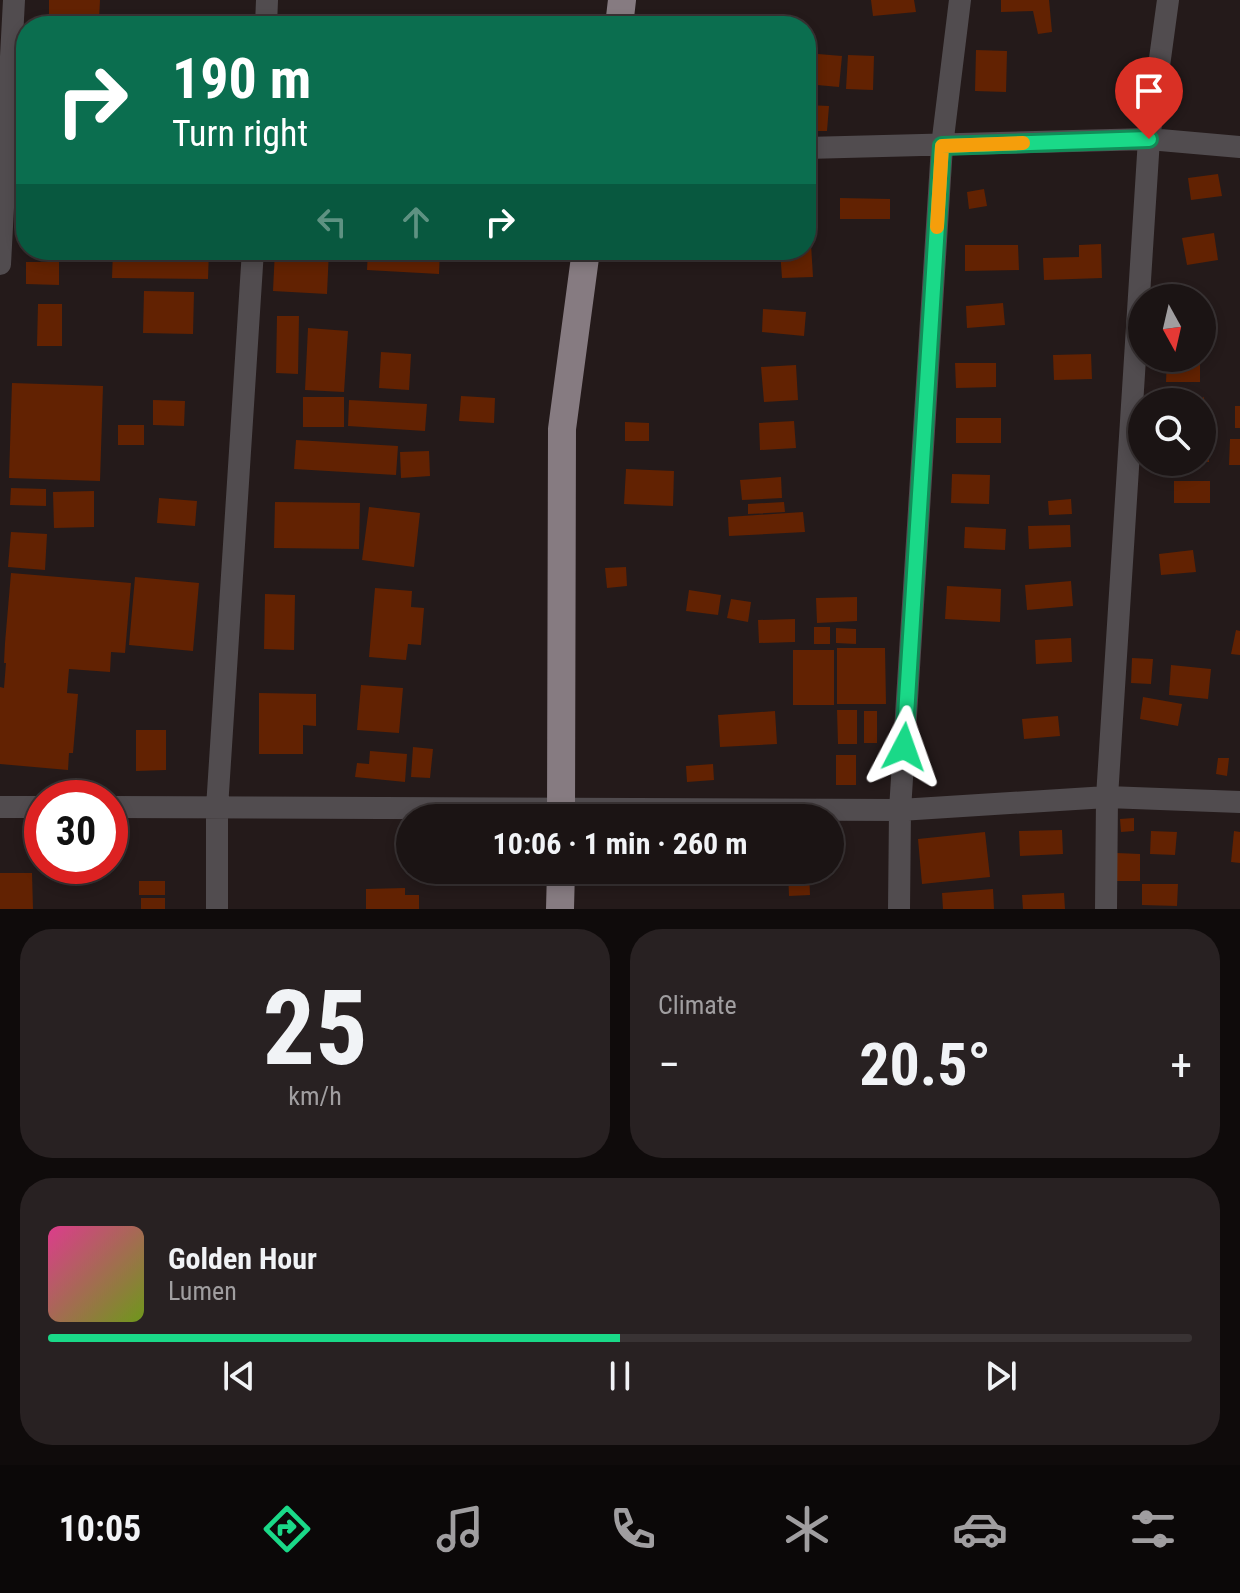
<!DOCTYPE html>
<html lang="en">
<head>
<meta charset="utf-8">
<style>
	body { margin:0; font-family:"Roboto Condensed",sans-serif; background:#282122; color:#f1f3f6; height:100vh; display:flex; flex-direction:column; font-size:30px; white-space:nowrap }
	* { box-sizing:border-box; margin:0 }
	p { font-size:26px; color:#a09ea0 }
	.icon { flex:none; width:44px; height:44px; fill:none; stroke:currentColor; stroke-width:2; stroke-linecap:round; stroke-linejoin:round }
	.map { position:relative; height:909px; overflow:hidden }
	.side { display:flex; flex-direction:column; gap:20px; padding:20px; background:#0f0b0b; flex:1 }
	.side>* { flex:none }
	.top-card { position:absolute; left:16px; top:16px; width:800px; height:244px; border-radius:32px; box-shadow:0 4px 12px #0003,0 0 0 2px #393334; background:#0b6e4f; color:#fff; overflow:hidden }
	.needle { width:52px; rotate:172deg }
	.fabs { position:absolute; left:1128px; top:284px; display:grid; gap:16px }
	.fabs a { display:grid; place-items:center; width:88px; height:88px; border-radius:50%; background:#1b1414; box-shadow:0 4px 12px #0003,0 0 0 2px #393334; font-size:40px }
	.speed { position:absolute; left:24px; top:780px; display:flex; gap:16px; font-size:40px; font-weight:700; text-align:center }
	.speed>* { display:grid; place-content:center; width:104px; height:104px; border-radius:50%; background:#1b1414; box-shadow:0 4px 12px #0003,0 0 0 2px #393334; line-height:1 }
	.speed .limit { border:12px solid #d22; background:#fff; color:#111 }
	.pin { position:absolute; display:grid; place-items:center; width:68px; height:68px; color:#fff; margin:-82px -34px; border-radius:50% 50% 50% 0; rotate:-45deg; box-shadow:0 0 8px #0007 }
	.pin .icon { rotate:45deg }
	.me { position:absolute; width:88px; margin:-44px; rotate:4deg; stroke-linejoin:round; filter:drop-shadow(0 0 6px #0008) }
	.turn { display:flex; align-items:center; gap:28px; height:168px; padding:0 24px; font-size:36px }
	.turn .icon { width:104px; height:104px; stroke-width:2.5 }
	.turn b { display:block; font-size:56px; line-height:68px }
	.lanes { display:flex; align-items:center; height:76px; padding:0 24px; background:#0003; justify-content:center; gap:40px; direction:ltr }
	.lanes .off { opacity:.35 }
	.big { font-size:60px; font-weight:700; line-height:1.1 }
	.side .card { flex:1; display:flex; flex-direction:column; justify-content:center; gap:12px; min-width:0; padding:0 28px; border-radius:32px; background:#282122 }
	.side .dial { align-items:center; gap:0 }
	.dial b { font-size:104px; line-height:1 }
	.song { display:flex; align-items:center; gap:24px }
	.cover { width:96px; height:96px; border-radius:12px; background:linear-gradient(135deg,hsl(330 70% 55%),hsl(80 70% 35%)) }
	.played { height:8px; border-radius:4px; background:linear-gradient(90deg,#1ad988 50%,#393334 50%) }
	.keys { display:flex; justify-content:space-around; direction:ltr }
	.heat { display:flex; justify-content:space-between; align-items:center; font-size:44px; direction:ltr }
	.side .tiles { flex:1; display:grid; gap:20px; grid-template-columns:1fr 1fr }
	.card:last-child { grid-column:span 2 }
	.trip { position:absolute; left:396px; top:804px; width:448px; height:80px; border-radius:40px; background:#1b1414; box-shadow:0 4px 12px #0003,0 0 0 2px #393334; font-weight:700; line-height:80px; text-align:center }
	.tabs { display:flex; height:128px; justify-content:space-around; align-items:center; background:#0b0808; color:#a09ea0 }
	.tabs .icon { width:56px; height:56px }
	.tabs .on { color:#1ad988 }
	.tabs b { font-size:36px; color:#f1f3f6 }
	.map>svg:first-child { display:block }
	.building { fill:#622202 }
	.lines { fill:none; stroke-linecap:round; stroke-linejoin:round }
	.minor { stroke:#514c4f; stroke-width:22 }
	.major { stroke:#867b81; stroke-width:28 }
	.route-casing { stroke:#118d58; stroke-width:20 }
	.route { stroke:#1ad988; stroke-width:14 }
	.slow { stroke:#f59e0b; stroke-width:14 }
</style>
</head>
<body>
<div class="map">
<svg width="1240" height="909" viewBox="0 0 1240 909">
	<rect width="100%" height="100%" fill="#241a1a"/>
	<!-- building -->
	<path class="building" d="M49,0H100L99,20L49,19Z
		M871,0H914L916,12L873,16Z
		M1001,0H1049L1052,32L1038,34L1033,11L1001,12Z
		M976,50L1007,51L1006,92L975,91Z
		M806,53L842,56L839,87L806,84Z
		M848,55L874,56L873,90L846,89Z
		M806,105L829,106L827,131H806Z
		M1218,174L1222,196L1191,200L1188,178Z
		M806,184H810V211H806Z
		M984,189L987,206L969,209L967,192Z
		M840,198L890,199V219H840Z
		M1214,233L1218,260L1187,265L1182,238Z
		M806,244H811L813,277L782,278L780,250H806Z
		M1101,244L1102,278L1044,280L1043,258L1079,257V245Z
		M965,245H1018L1019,270L965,271Z
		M113,250H209L208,279L112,278Z
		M275,250H329L327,294L273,291Z
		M368,250H440L439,274L367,270Z
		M26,262H59V285L26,284Z
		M144,291L194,292L193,334L143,333Z
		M1003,303L1005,325L967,328L966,306Z
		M38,304H62V346H37Z
		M763,309L806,312L804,336L762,332Z
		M1202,315H1216L1215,337H1202Z
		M277,316H299L298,374L276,373Z
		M308,328L348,331L344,392L305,390Z
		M381,352L411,354L409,390L379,388Z
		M1091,354L1092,379L1054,380L1053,355Z
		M1167,358H1200V382H1166Z
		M955,363H996V387L956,388Z
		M796,365L798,400L764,402L761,367Z
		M12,383L103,386L100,481L9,478Z
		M461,396L495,398L494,423L459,421Z
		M303,397H344V427H303Z
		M1204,397L1206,428L1202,429V398Z
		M153,400L185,401L184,426L153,425Z
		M349,400L427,404L425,431L348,426Z
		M1235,406H1240V428H1235Z
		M956,418H1001V443H956Z
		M794,421L796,448L760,450L759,423Z
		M625,422L649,423V441H625Z
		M118,425H144V445H118Z
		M1202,438H1209V462H1202Z
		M1230,439H1240V465H1229Z
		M296,440L398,446L396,475L294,469Z
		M429,451L430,476L401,478L400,452Z
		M626,469L674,471L673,506L624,504Z
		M952,474L990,475L989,504L951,503Z
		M781,477L782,498L742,500L740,480Z
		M1174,481H1210V503H1174Z
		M11,488L46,489V506L10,505Z
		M94,491V527L54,528L53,492Z
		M159,498L197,501L195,526L157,523Z
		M1071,499L1072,514L1049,515L1048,501Z
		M275,502L360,503L359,549L274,548Z
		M784,502L785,512L748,514V504Z
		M369,507L420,513L414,567L362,560Z
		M803,512L805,532L729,536L728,517Z
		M1070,525L1071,547L1029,549L1028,526Z
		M965,527L1006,529L1005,550L964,548Z
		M11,532L47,534L45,570L8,567Z
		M1193,550L1196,572L1161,575L1159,554Z
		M626,567L627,586L607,588L605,568Z
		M11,573L131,583L125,653L111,652L110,672L69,669L67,693L78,694L73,753H69L68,770L0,764V687L4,688L6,663H4L5,643Z
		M135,577L199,583L193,651L129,645Z
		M1071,581L1073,606L1027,610L1025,585Z
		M947,586L1001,589L1000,622L945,619Z
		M375,588L412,591L411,607L424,608L421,645L408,644L406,660L369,657Z
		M689,590L721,595L718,615L686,611Z
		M265,594L295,595L294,650L264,649Z
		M857,597V621L817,623L816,598Z
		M731,599L751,602L748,622L727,618Z
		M795,619V642L759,643L758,620Z
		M814,627H830V644H814Z
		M836,628L856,629V644L836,643Z
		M1236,630L1240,631V655L1231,654Z
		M1071,638L1072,662L1036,664L1035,640Z
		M837,648H885L886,704H837Z
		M793,650H834V705H793Z
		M1132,658L1153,659L1151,684L1131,683Z
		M1171,665L1211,669L1208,699L1169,695Z
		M361,685L403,688L399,733L357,730Z
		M259,693L316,694V726L303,725V754H259Z
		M1143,697L1182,704L1178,726L1140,719Z
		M837,710H857V744H838Z
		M775,711L777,744L720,747L718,715Z
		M864,711H877V743H864Z
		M1058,716L1060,736L1024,739L1022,719Z
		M136,730H166V770L136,771Z
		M413,747L433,749L430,778L411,777Z
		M370,751L407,754L405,782L355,777L357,763L369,764Z
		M836,755H856V785H836Z
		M1218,758H1229L1227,776L1216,774Z
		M713,764L714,780L687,782L686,766Z
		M1134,818V831L1121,832L1120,819Z
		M1062,830L1063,854L1020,856L1019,831Z
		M1151,831L1177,832L1175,855L1150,854Z
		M1234,831L1240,832V863L1231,862Z
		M985,832L990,877L922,884L918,839Z
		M1117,853L1140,854V881H1117Z
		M788,870H809L810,895L789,896Z
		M0,873H32L33,909H0Z
		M139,881H165V895H139Z
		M1142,884H1178L1177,906L1142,905Z
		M405,888V895H419V909H366V889Z
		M993,889L994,909H943L942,893Z
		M1064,893L1065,909H1023L1022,895Z
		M141,898H165V909H141Z"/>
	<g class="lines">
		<!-- minor -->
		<path class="minor" d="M266,26L267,0
			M806,148L1149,139L1240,147
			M0,264L14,0
			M0,807H42
			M110,807L900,810L1107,797L1240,802
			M217,909V808L253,250
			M899,909L900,810L942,146L960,0
			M1106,909L1107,797L1149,139L1168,0"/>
		<!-- major -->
		<path class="major" d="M619,26L622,0
			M561,818L562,429L586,250
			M560,909L561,870"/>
	</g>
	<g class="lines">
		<!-- route casing -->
		<g class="route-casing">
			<path id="route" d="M904,747L942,146L1149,139"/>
		</g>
		<!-- route -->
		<use href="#route" class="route"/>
		<!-- slow -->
		<path class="slow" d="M937,227L942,146L1023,143"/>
	</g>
</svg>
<div class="fabs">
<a><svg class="needle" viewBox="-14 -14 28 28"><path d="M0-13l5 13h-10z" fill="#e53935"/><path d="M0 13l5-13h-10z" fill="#a09ea0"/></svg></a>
<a><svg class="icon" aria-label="search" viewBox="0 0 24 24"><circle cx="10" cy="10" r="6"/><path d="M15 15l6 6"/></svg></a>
</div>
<div class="speed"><div class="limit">30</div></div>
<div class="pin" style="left:1149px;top:139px;background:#d93025"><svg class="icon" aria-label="arrive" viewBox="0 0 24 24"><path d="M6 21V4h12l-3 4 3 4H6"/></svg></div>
<svg class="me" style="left:904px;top:747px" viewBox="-20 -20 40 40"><path d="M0-17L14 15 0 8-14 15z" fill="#1ad988" stroke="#fff" stroke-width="4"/></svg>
<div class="trip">10:06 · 1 min · 260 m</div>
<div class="top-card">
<div class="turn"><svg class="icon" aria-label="right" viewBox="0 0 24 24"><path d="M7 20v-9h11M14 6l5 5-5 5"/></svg><div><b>190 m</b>Turn right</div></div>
<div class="lanes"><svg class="icon off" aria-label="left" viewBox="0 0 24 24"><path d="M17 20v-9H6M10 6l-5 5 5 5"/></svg><svg class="icon off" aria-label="ahead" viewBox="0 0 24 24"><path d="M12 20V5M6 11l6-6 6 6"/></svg><svg class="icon" aria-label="right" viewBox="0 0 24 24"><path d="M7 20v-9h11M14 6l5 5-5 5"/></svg></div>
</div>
</div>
<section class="side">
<div class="tiles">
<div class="card dial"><b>25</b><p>km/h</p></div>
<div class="card"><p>Climate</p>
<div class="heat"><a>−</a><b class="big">20.5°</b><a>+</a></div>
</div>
<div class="card">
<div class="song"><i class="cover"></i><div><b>Golden Hour</b><p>Lumen</p></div></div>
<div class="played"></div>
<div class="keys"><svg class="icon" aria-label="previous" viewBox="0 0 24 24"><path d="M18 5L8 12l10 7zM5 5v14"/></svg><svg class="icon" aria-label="pause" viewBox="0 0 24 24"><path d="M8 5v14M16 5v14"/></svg><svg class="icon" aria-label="next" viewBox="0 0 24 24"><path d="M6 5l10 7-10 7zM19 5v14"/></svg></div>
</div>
</div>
</section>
<nav class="tabs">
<b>10:05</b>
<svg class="icon on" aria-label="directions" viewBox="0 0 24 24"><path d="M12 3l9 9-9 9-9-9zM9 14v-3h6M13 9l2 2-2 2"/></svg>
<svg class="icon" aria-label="music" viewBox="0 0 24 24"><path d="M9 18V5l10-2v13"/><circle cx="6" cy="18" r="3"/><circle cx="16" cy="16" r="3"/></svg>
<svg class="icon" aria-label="phone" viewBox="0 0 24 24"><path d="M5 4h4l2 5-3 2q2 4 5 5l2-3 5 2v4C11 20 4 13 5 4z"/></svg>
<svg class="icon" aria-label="climate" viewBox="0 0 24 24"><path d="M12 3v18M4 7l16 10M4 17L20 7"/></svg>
<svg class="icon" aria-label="car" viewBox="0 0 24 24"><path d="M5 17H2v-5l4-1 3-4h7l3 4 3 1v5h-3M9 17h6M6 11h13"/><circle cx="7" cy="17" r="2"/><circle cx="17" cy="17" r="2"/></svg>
<svg class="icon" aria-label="filters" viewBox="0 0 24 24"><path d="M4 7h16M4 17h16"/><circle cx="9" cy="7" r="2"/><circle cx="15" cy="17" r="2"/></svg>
</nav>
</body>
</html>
